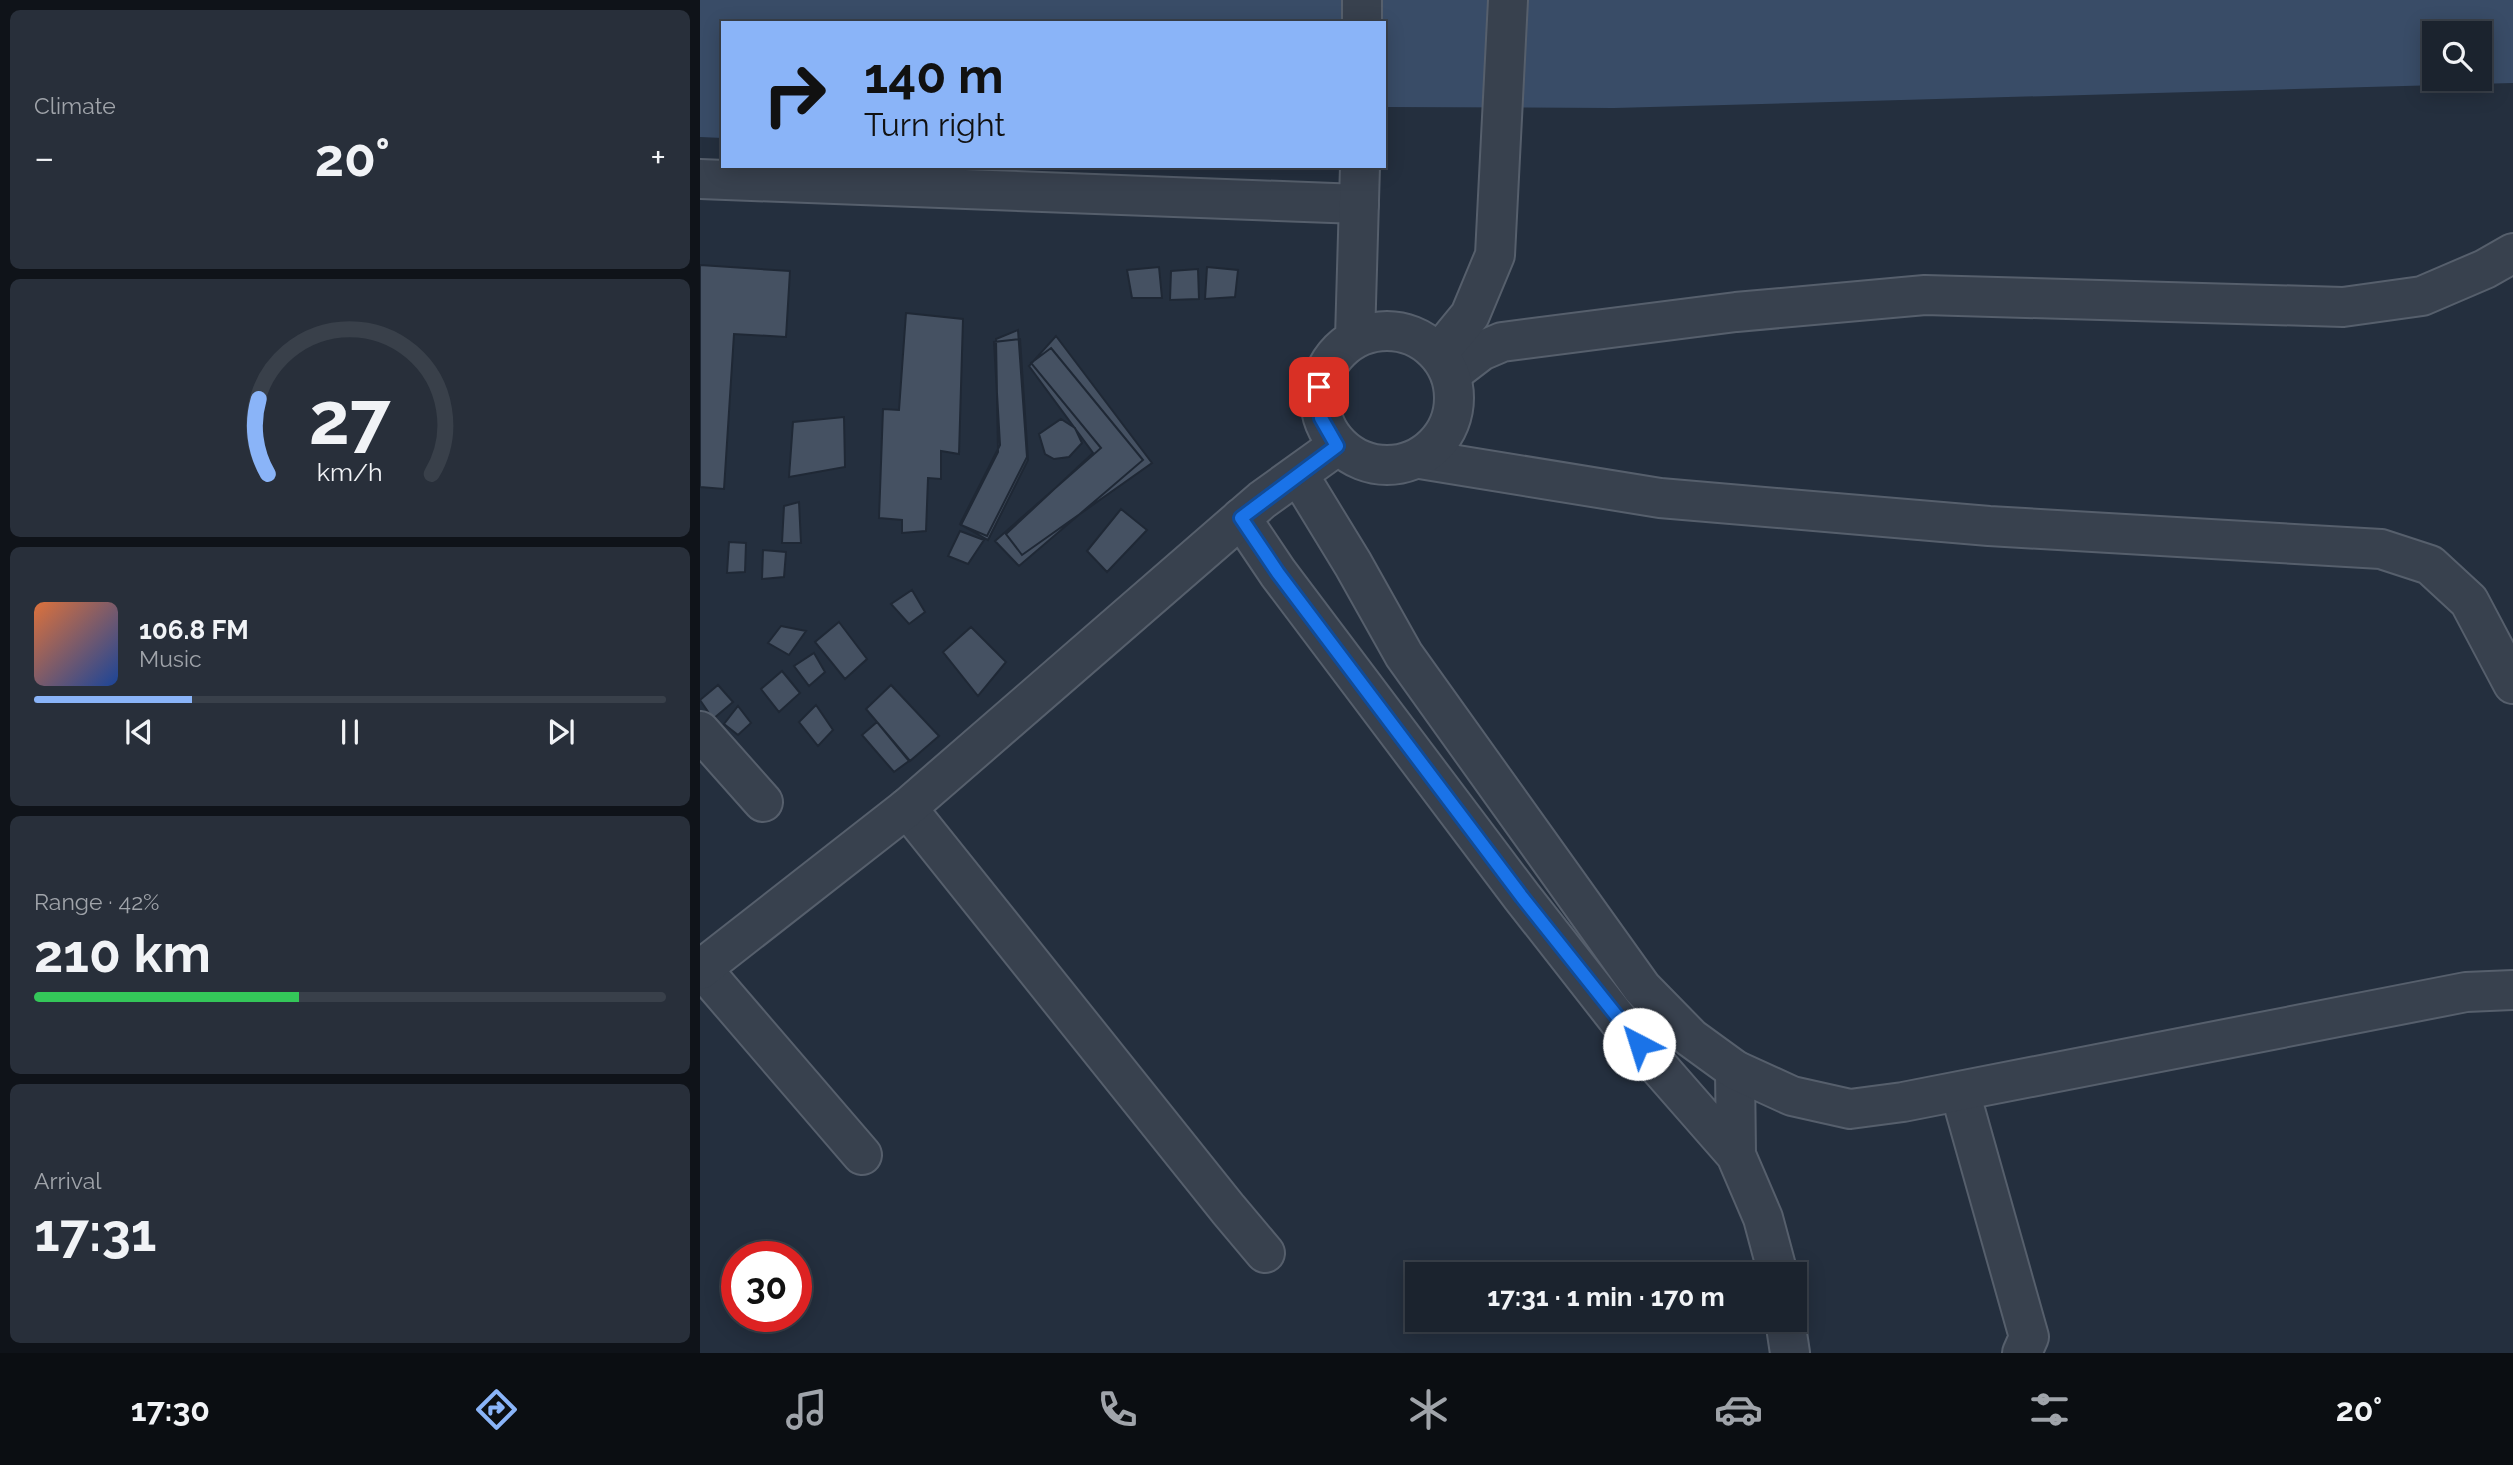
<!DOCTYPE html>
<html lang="en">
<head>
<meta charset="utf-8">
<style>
	body { margin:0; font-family:Raleway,sans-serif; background:#282f3a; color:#f1f3f6; height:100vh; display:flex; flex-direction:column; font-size:26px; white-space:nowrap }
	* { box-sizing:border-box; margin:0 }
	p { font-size:23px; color:#a0a4aa }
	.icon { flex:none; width:38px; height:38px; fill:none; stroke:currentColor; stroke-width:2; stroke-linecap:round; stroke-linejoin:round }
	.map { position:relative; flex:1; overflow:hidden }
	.drawer { display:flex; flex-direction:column; gap:10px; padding:10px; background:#0f1319; width:700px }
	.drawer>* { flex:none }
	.hud { position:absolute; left:21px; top:21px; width:665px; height:147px; border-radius:0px; box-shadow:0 4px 18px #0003,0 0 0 2px #39404a; background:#8ab4f8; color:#111; overflow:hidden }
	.fabs { position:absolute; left:1722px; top:21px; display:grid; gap:14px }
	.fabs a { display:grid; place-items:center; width:70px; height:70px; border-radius:0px; background:#1b232e; box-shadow:0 4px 18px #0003,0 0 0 2px #39404a; font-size:35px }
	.speed { position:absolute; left:21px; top:1241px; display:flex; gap:14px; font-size:35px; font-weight:700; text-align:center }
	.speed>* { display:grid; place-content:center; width:91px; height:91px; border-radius:50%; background:#1b232e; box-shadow:0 4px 18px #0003,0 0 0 2px #39404a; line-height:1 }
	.speed .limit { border:10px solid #d22; background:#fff; color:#111 }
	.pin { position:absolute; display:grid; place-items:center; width:60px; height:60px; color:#fff; margin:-30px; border-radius:14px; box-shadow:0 4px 10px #0006 }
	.me { position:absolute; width:77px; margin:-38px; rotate:320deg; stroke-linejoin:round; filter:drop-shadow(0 0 5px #0008) }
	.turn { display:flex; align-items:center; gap:24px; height:147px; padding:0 28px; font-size:32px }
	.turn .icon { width:91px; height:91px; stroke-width:2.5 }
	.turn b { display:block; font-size:49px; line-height:60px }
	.big { font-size:52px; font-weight:700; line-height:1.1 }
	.drawer .card { flex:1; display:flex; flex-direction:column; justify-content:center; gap:10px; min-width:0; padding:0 24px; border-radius:10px; background:#282f3a }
	.drawer .dial { align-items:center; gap:0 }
	.dial svg { height:182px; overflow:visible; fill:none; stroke:#39404a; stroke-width:7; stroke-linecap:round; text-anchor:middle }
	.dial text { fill:#f1f3f6; stroke:none }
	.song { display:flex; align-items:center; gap:21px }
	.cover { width:84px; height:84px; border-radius:10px; background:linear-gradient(135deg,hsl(20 70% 55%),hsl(220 70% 35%)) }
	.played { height:7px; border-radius:4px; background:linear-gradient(90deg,#8ab4f8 25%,#39404a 25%) }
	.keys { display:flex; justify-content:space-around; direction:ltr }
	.heat { display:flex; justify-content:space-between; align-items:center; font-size:38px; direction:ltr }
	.charge { height:10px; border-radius:5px; background:linear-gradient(90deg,#34c759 42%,#39404a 0) }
	.trip { position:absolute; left:705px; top:1262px; width:402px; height:70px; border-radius:0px; background:#1b232e; box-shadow:0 4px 18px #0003,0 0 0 2px #39404a; font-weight:700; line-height:70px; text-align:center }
	.dock { display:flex; height:112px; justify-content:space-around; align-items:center; background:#0b0e12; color:#a0a4aa }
	.dock .icon { width:49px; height:49px }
	.dock .active { color:#8ab4f8 }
	.dock b { font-size:32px; color:#f1f3f6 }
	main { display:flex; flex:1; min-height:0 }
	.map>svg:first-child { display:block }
	.water { fill:#394c67; fill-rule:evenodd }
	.building { fill:#455162; stroke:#1f2835; stroke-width:2 }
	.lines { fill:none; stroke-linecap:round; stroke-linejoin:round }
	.minor-casing { stroke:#565f6c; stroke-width:42 }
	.tertiary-casing { stroke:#565f6c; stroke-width:42 }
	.minor { stroke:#38414e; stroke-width:38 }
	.tertiary { stroke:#38414e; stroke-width:38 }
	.route-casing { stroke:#114b97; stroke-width:18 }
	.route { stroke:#1a73e8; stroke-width:12 }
</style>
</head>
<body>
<main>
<section class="drawer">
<div class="card"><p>Climate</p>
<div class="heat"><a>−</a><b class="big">20°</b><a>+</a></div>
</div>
<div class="card dial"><svg viewBox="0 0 100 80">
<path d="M14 69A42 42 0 1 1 86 69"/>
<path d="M14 69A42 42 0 0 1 10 36" stroke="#8ab4f8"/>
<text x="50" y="56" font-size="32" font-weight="700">27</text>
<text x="50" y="72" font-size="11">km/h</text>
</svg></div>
<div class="card">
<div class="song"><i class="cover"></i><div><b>106.8 FM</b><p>Music</p></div></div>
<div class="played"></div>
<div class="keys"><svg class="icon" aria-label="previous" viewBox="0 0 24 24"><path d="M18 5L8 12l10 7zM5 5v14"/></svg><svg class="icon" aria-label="pause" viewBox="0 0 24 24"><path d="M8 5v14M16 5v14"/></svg><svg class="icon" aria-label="next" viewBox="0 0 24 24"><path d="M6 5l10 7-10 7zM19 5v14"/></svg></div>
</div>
<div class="card"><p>Range · 42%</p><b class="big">210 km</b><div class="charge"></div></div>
<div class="card"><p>Arrival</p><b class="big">17:31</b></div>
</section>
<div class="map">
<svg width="1813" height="1353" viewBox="0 0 1813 1353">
	<rect width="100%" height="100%" fill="#242f3e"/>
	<!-- water -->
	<path class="water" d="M0,0H1813V83L914,108L684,107V23H23V138L0,137ZM1734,33H1780V79H1734Z"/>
	<!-- building -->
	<path class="building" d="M0,265L90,271L86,337L34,334L24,489L0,487Z
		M459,267L462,298H432L427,270Z
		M507,267L538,270L535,297L505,299Z
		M498,269L499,299L470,300L471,271Z
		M206,313L263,319L259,454L241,451V479L228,478L226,531L202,533V520L179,518L183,409L199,410Z
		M318,330L327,457L287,536L261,525L298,452L296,339Z
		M356,336L452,463L322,555L306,534L393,453L329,366Z
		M320,339L328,460L288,540L260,524L300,445L294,342Z
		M351,348L443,460L319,566L295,541L401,448L331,363Z
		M144,417L145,467L89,477L93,422Z
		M361,419L375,428L382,443L369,457L354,459L345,454L339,434Z
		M99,502L101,543H82L84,506Z
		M421,509L447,530L407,572L387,551Z
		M260,531L284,540L268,564L248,556Z
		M29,542L46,543L45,572L27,573Z
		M63,550L86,552L84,577L62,579Z
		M212,590L225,612L209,624L191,604Z
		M139,622L167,659L145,679L115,642Z
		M81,626L106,631L89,655L68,643Z
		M271,627L306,662L278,696L243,652Z
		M114,653L125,672L109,686L94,666Z
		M82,671L100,693L79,712L61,689Z
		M18,685L33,702L13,719L0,700Z
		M191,685L239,736L210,761L166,709Z
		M116,705L133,730L118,746L99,722Z
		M38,706L51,723L38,735L24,724Z
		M177,722L209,761L194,772L162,735Z"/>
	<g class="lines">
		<!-- minor casing -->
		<g class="minor-casing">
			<path id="minor" d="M0,179L659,204
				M751,374L781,351L802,342L1036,312L1225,295L1643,307L1722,296L1785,269L1813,253
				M720,459L960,498L1289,526L1681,549L1730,565L1769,601L1813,684
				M541,518L578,573L822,897L923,1026L1036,1155L1063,1218L1078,1274
				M0,731L63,802
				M207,808L528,1209L565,1253
				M2,969L162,1155
				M1035,1070L1036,1155
				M1260,1092L1329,1337L1322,1353
				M1085,1320L1090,1353"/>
		</g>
		<!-- tertiary casing -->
		<g class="tertiary-casing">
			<path id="tertiary" d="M662,23V0
				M620 398a67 67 0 1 1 134 0a67 67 0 1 1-134 0Z
				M655,338L660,166
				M738,354L770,315L795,255L808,0
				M598,474L653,564L704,655L942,988L991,1038L1035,1070L1092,1096L1150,1109L1203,1102L1766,992L1813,990
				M0,970L207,808L562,500L637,446"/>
		</g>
		<!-- minor -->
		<use href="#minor" class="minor"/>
		<!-- tertiary -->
		<use href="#tertiary" class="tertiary"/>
	</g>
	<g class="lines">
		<!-- route casing -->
		<g class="route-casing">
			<path id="route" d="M619,387L621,418L637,446L541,518L578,573L822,897L939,1044"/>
		</g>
		<!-- route -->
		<use href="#route" class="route"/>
	</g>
</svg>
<div class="fabs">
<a><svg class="icon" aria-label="search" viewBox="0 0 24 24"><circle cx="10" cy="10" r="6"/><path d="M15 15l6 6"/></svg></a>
</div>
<div class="speed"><div class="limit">30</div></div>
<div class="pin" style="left:619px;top:387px;background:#d93025"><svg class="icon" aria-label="arrive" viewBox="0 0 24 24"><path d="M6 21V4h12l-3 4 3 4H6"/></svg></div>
<svg class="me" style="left:939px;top:1044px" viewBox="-20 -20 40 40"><circle r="19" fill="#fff"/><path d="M0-13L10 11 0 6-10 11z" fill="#1a73e8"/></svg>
<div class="trip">17:31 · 1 min · 170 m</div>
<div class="hud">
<div class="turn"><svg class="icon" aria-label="right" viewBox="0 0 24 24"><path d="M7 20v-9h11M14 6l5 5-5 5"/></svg><div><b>140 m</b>Turn right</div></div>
</div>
</div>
</main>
<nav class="dock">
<b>17:30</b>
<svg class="icon active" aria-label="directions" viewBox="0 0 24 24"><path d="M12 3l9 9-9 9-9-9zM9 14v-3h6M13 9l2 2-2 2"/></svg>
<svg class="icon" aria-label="music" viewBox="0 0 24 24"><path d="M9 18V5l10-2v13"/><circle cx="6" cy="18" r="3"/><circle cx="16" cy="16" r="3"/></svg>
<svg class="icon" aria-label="phone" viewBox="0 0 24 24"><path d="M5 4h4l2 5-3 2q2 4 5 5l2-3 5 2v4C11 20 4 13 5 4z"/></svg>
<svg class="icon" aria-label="climate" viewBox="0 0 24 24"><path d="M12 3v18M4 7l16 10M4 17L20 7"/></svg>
<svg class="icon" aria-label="car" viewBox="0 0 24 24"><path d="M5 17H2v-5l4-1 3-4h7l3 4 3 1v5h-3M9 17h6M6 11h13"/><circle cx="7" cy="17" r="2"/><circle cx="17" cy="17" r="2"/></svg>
<svg class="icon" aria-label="filters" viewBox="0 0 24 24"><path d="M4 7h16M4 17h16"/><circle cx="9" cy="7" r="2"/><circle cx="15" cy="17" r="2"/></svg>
<b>20°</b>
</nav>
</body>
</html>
